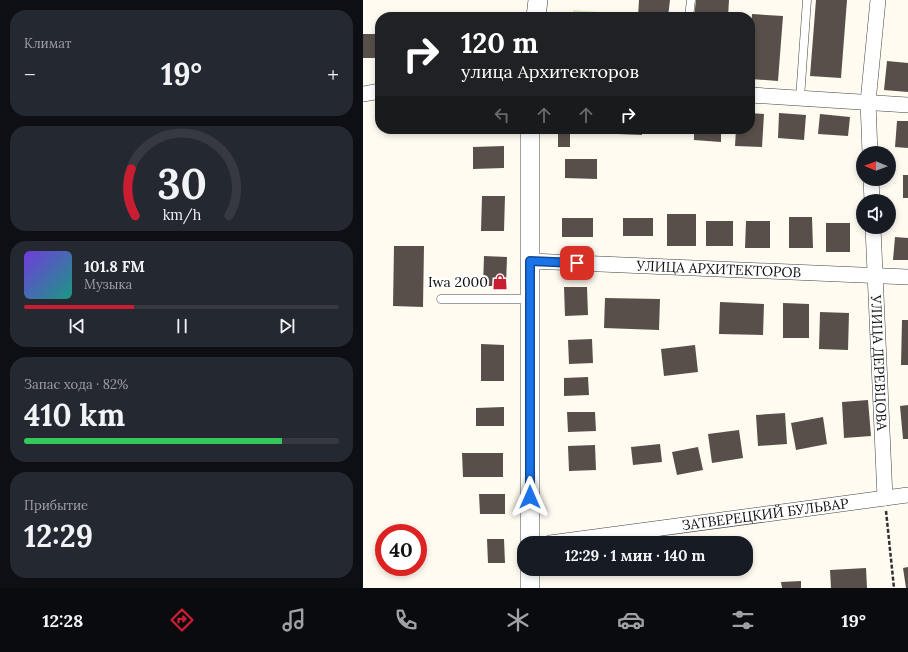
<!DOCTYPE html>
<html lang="ru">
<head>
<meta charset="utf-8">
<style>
	body { margin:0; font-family:Lora,serif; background:#242831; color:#f1f3f6; height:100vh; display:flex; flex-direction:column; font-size:15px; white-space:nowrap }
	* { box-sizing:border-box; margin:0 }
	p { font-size:13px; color:#9ea1a6 }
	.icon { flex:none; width:22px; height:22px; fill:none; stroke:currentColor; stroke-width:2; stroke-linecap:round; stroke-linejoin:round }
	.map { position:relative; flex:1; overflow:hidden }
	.sheet { display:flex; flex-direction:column; gap:10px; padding:10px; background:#0d0f14; width:363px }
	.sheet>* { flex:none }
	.hud { position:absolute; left:12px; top:12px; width:380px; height:122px; border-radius:16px; box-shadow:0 2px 6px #0003; background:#202124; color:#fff; overflow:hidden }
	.needle { width:26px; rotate:271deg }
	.fabs { position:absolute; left:493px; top:146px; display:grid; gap:8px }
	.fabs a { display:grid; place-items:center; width:40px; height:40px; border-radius:50%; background:#171b24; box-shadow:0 2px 6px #0003; font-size:20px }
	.speed { position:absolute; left:12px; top:524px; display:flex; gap:8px; font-size:20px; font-weight:700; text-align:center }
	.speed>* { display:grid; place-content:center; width:52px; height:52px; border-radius:50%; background:#171b24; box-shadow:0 2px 6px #0003; line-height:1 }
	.speed .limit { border:6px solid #d22; background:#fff; color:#111 }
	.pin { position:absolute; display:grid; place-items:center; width:34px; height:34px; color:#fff; margin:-17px; border-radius:8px; box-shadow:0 2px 6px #0006 }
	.me { position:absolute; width:44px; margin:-22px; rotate:0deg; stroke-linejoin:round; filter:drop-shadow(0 0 3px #0008) }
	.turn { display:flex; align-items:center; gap:14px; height:84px; padding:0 20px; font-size:18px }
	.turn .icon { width:52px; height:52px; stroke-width:2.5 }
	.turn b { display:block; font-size:28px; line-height:34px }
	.lanes { display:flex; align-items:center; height:38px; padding:0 20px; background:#0003; justify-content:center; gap:20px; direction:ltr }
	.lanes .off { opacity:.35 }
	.big { font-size:30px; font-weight:700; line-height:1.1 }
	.sheet .widget { flex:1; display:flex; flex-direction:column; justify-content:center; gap:6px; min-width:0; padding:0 14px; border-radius:16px; background:#242831 }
	.sheet .dial { align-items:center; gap:0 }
	.dial svg { height:104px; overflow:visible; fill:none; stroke:#363941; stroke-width:7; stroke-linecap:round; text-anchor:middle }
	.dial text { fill:#f1f3f6; stroke:none }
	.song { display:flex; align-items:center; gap:12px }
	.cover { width:48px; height:48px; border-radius:6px; background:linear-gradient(135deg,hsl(260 70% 55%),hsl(170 70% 35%)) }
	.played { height:4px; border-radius:2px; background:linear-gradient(90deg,#c91d32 35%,#363941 35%) }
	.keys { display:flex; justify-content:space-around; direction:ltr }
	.heat { display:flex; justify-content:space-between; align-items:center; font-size:22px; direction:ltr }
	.charge { height:6px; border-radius:3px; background:linear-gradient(90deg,#34c759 82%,#363941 0) }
	.trip { position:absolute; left:154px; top:536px; width:236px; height:40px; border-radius:16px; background:#171b24; box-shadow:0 2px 6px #0003; font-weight:700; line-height:40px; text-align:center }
	.tab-bar { display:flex; height:64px; justify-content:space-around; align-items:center; background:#090b0e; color:#9ea1a6 }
	.tab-bar .icon { width:28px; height:28px }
	.tab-bar .on { color:#c91d32 }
	.tab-bar b { font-size:18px; color:#f1f3f6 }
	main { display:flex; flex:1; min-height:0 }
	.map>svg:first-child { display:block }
	.green { fill:#d7edb7 }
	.building { fill:#584f4a }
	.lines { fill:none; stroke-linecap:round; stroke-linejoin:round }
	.service-casing { stroke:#424242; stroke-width:9 }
	.minor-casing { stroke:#424242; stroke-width:16 }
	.tertiary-casing { stroke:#424242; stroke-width:20 }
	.path { stroke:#313131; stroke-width:2.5; stroke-dasharray:4 2; stroke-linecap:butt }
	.service { stroke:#fff; stroke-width:8 }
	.minor { stroke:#fff; stroke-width:15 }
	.tertiary { stroke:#fff; stroke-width:19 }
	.route-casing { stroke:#114b97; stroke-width:10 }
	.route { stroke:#1a73e8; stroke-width:7 }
	.labels { text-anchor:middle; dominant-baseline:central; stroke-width:4; stroke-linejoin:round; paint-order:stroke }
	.street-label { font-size:14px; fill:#0f0f0f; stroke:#fff }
	.poi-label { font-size:14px; fill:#0f0f0f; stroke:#fff; text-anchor:end }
</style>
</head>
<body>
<main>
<section class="sheet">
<div class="widget"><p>Климат</p>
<div class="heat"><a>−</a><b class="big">19°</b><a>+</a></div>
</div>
<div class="widget dial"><svg viewBox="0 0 100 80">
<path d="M14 69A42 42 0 1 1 86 69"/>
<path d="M14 69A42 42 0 0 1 11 33" stroke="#c91d32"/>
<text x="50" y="56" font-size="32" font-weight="700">30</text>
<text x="50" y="72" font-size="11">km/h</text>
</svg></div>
<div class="widget">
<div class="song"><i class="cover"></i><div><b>101.8 FM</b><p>Музыка</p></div></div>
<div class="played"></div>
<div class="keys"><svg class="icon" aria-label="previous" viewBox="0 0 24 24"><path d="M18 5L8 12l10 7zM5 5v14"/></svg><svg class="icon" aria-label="pause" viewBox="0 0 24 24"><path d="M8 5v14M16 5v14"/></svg><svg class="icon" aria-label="next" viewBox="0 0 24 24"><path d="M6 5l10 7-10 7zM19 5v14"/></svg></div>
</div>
<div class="widget"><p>Запас хода · 82%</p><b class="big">410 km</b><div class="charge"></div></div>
<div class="widget"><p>Прибытие</p><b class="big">12:29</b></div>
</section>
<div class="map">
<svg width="545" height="588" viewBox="0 0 545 588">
	<rect width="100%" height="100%" fill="#fffbf1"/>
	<!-- green -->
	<path class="green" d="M210,10L263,14V17H210Z"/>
	<!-- building -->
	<path class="building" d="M276,0H307L305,17H275Z
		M333,0H366L365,17H331Z
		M453,0H484L478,78L447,76Z
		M389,14L420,16L415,81L387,79V45Z
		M0,34H17V58H0Z
		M524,61L545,63V92L521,90Z
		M387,113L401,114L399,147L372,146L373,129H387Z
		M416,113L443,115L441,140L415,138Z
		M457,114L487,117L485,136L455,134Z
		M534,121H545V148L532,147Z
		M29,129H45V130L30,132Z
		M254,129H279V135L254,134Z
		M331,129H358V142L331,140Z
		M195,131H207V147H195Z
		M141,146V168L110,169V147Z
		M202,159H234V179L202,178Z
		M540,175H545V198H540Z
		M119,196H142L141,231H118Z
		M304,214H333V246H304Z
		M426,217H449L450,248H426Z
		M199,218H230V237H199Z
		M260,218H290V236H260Z
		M343,221H370V246H343Z
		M383,221H407V248H382Z
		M463,223H487V252H463Z
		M532,237L545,238V260H530Z
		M31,246H61L60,307L30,306Z
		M121,256L144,257L143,286H120Z
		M201,287H224L225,315L202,316Z
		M242,298L297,299L296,330L241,328Z
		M357,302L401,304L400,335L356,334Z
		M420,303L446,304V338H420Z
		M457,312L486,313L485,350L456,349Z
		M539,320H545V365H538Z
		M229,339L230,363L206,364L205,340Z
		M118,344L141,345V381H118Z
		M332,345L335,372L301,376L298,349Z
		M225,377L226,395L201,396V378Z
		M505,400L508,436L481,438L479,402Z
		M545,405V439H540L537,406Z
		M141,407V426H113V408Z
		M204,412H232L233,431L205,432Z
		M422,413L424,444L395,446L393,415Z
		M460,417L464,444L433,450L428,423Z
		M376,430L380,458L349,463L345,434Z
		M297,444L299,462L270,465L268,447Z
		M232,445L233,470L206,471L205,446Z
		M335,447L340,470L314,475L309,452Z
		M99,453H140V477H100Z
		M116,494H142V514H117Z
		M124,539H141L142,563H125Z
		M545,567V588H543L540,568Z
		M503,568L504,588H468L467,570Z
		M438,581V588H419L418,582Z"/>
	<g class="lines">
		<!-- service casing -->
		<g class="service-casing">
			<path id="service" d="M326,17L328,0
				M437,98L444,0
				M78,299H167"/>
		</g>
		<!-- minor casing -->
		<g class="minor-casing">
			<g id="minor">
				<path d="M0,94L17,91"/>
				<path d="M387,95L545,105"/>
				<path d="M507,153L505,102L515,0"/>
				<path d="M508,179L509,201"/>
				<path id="s1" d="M510,227L522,498"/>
				<path id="s2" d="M167,261L545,277"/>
				<path id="s3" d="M187,543L545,495"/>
			</g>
		</g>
		<!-- tertiary casing -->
		<g class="tertiary-casing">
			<path id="tertiary" d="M173,17L175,0
				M167,129V543
				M167,569V588"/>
		</g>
		<!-- path -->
		<path class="path" d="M523,511L531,588"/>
		<!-- service -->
		<use href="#service" class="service"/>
		<!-- minor -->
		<use href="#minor" class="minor"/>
		<!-- tertiary -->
		<use href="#tertiary" class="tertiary"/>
	</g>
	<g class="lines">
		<!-- route casing -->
		<g class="route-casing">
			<path id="route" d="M167,497V261L214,263"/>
		</g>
		<!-- route -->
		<use href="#route" class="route"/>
	</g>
	<!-- icons -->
	<defs>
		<g id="shop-bare" transform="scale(1.2)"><path d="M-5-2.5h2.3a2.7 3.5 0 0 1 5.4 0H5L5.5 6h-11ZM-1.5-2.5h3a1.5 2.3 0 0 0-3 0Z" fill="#c91d32" stroke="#fff" stroke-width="2.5" paint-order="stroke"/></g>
	</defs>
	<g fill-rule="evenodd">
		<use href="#shop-bare" x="137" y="282"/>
	</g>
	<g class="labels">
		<!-- street labels -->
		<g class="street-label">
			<text stroke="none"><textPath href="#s2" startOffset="189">УЛИЦА АРХИТЕКТОРОВ</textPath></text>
			<text stroke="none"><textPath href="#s1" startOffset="136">УЛИЦА ДЕРЕВЦОВА</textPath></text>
			<text stroke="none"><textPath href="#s3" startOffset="217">ЗАТВЕРЕЦКИЙ БУЛЬВАР</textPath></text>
		</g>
		<!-- poi labels -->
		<g class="poi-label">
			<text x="125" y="282">Iwa 2000</text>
		</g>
	</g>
</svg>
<div class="fabs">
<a><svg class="needle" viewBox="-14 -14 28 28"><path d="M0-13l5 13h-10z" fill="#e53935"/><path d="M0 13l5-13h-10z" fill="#9ea1a6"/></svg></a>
<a><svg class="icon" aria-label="sound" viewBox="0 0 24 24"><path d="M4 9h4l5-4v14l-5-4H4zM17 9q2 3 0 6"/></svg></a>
</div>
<div class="speed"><div class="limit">40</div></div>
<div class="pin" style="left:214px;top:263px;background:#d93025"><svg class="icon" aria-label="arrive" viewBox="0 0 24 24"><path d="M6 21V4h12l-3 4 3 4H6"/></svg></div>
<svg class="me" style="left:167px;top:497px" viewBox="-20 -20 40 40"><path d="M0-17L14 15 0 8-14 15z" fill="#1a73e8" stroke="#fff" stroke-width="4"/></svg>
<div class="trip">12:29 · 1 мин · 140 m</div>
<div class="hud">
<div class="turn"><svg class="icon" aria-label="right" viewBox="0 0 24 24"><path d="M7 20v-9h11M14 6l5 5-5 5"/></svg><div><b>120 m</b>улица Архитекторов</div></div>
<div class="lanes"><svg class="icon off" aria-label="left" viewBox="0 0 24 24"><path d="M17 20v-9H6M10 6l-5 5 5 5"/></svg><svg class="icon off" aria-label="ahead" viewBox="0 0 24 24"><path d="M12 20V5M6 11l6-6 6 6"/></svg><svg class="icon off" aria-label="ahead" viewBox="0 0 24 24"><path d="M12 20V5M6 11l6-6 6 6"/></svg><svg class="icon" aria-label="right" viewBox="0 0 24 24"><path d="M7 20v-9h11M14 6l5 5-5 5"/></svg></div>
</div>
</div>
</main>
<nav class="tab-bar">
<b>12:28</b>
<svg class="icon on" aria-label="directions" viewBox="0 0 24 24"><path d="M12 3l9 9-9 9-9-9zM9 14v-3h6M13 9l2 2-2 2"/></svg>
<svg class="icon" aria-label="music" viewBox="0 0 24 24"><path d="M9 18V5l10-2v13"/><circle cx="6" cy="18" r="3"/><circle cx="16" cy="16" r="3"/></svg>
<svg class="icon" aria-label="phone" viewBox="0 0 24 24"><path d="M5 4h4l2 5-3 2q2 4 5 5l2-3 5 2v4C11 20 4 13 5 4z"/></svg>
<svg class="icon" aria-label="climate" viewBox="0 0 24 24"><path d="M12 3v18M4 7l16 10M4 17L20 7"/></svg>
<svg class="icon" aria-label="car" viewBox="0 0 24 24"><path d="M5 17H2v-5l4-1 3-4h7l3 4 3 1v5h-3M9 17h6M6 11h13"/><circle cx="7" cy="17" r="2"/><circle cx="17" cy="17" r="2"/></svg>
<svg class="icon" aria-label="filters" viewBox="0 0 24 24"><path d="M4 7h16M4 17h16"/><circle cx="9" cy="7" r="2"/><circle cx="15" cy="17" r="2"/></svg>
<b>19°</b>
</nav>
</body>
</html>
